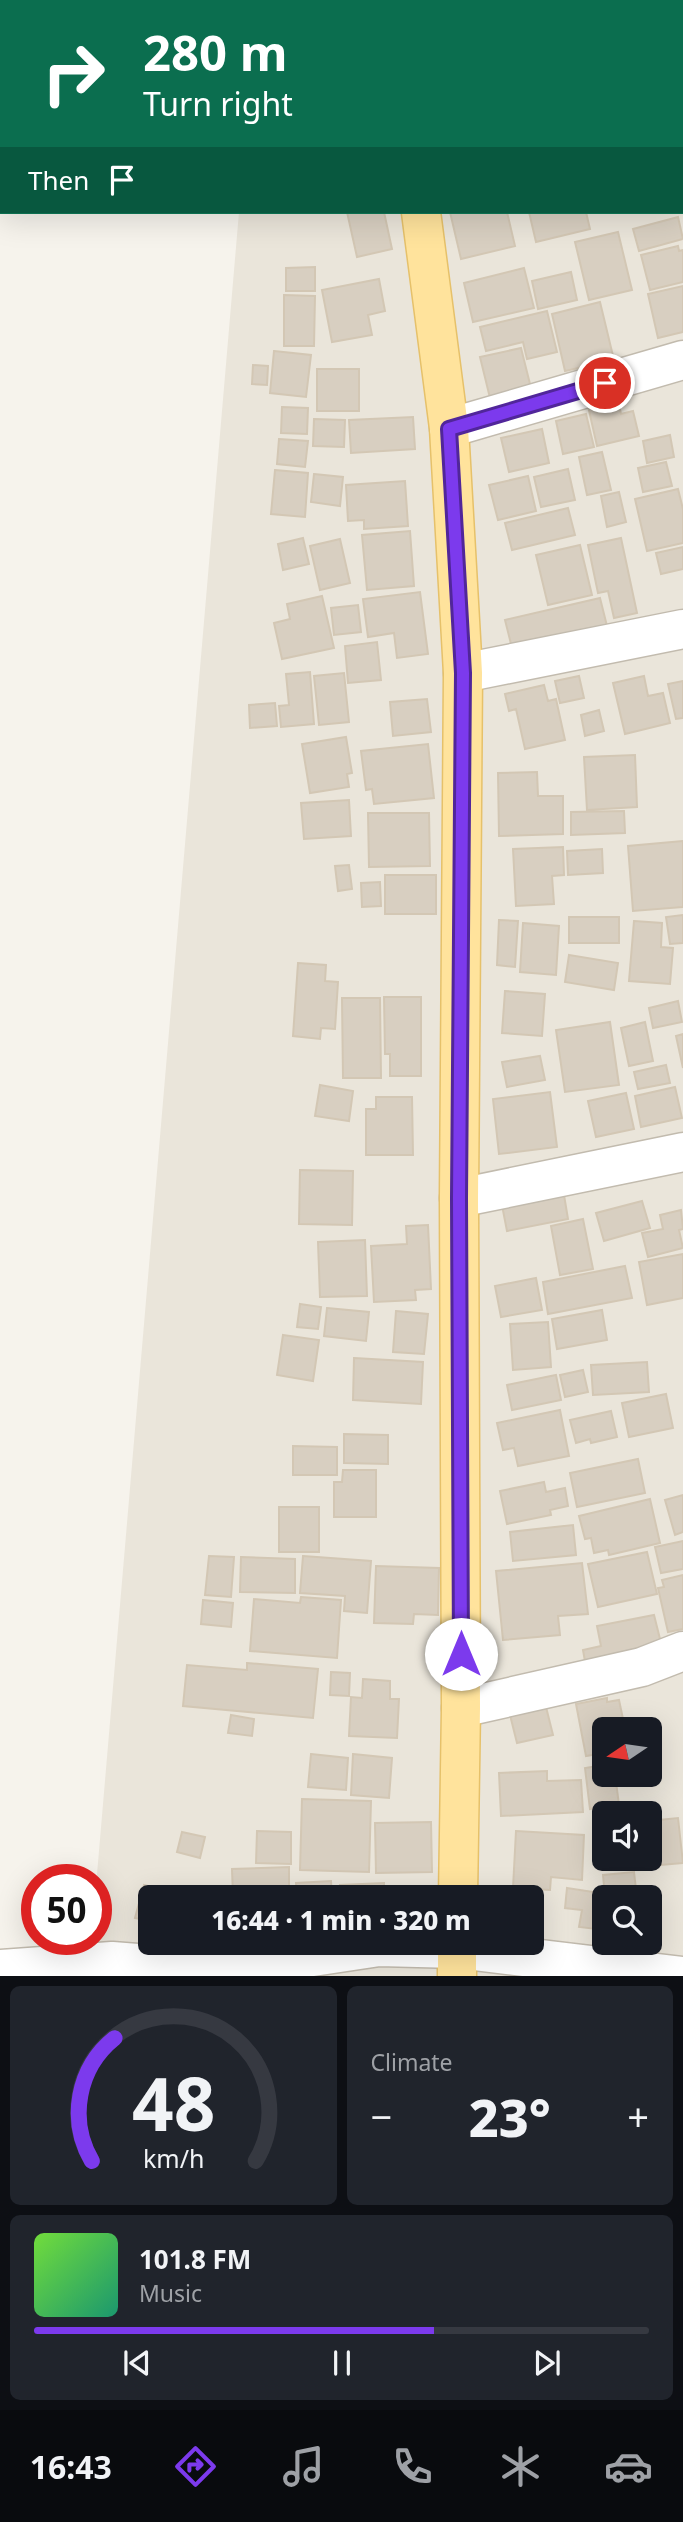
<!DOCTYPE html>
<html lang="en">
<head>
<meta charset="utf-8">
<style>
	body { margin:0; font-family:"Noto Sans",sans-serif; background:#20242c; color:#f1f3f6; height:100vh; display:flex; flex-direction:column; font-size:26px; white-space:nowrap }
	* { box-sizing:border-box; margin:0 }
	p { font-size:23px; color:#9ea1a6 }
	.icon { flex:none; width:38px; height:38px; fill:none; stroke:currentColor; stroke-width:2; stroke-linecap:round; stroke-linejoin:round }
	.map { position:relative; height:1976px; overflow:hidden }
	.sheet { display:flex; flex-direction:column; gap:10px; padding:10px; background:#0d0f14; flex:1 }
	.sheet>* { flex:none }
	.hud { position:absolute; left:0px; top:0px; width:684px; height:214px; box-shadow:0 7px 28px #0002; background:#0b6e4f; color:#fff; overflow:hidden }
	.needle { width:46px; rotate:257deg }
	.tools { position:absolute; left:592px; top:1717px; display:grid; gap:14px }
	.tools a { display:grid; place-items:center; width:70px; height:70px; border-radius:10px; background:#171b24; box-shadow:0 7px 28px #0002; font-size:35px }
	.speed { position:absolute; left:21px; top:1864px; display:flex; gap:14px; font-size:35px; font-weight:700; text-align:center }
	.speed>* { display:grid; place-content:center; width:91px; height:91px; border-radius:50%; background:#171b24; box-shadow:0 7px 28px #0002; line-height:1 }
	.speed .limit { border:10px solid #d22; background:#fff; color:#111 }
	.pin { position:absolute; display:grid; place-items:center; width:60px; height:60px; color:#fff; margin:-30px; border:4px solid #fff; border-radius:50%; box-shadow:0 2px 7px #0007 }
	.me { position:absolute; width:77px; margin:-38px; rotate:0deg; stroke-linejoin:round; filter:drop-shadow(0 0 5px #0008) }
	.turn { display:flex; align-items:center; gap:24px; height:147px; padding:0 28px; font-size:32px }
	.turn .icon { width:91px; height:91px; stroke-width:2.5 }
	.turn b { display:block; font-size:49px; line-height:60px }
	.then { display:flex; align-items:center; height:66px; padding:0 28px; background:#0003; gap:14px; font-size:26px }
	.big { font-size:52px; font-weight:800; line-height:1.1 }
	.sheet .card { flex:1; display:flex; flex-direction:column; justify-content:center; gap:10px; min-width:0; padding:0 24px; border-radius:10px; background:#20242c }
	.sheet .dial { align-items:center; gap:0 }
	.dial svg { height:182px; overflow:visible; fill:none; stroke:#363941; stroke-width:7; stroke-linecap:round; text-anchor:middle }
	.dial text { fill:#f1f3f6; stroke:none }
	.song { display:flex; align-items:center; gap:21px }
	.cover { width:84px; height:84px; border-radius:10px; background:linear-gradient(135deg,hsl(100 70% 55%),hsl(160 70% 35%)) }
	.played { height:7px; border-radius:4px; background:linear-gradient(90deg,#7c3aed 65%,#363941 65%) }
	.keys { display:flex; justify-content:space-around; direction:ltr }
	.heat { display:flex; justify-content:space-between; align-items:center; font-size:38px; direction:ltr }
	.sheet .tiles { flex:1; display:grid; gap:10px; grid-template-columns:1fr 1fr }
	.card:last-child { grid-column:span 2 }
	.trip { position:absolute; left:138px; top:1885px; width:406px; height:70px; border-radius:10px; background:#171b24; box-shadow:0 7px 28px #0002; font-weight:800; line-height:70px; text-align:center }
	.menu { display:flex; height:112px; justify-content:space-around; align-items:center; background:#090b0e; color:#9ea1a6 }
	.menu .icon { width:49px; height:49px }
	.menu .on { color:#7c3aed }
	.menu b { font-size:32px; color:#f1f3f6 }
	.map>svg:first-child { display:block }
	.residential { fill:#eae5da; fill-rule:evenodd }
	.building { fill:#d8cfc1; stroke:#d3c7b4; stroke-width:2 }
	.lines { fill:none; stroke-linecap:round; stroke-linejoin:round }
	.minor-casing { stroke:#c2bbae; stroke-width:41 }
	.major-casing { stroke:#e6c16a; stroke-width:41 }
	.minor { stroke:#fff; stroke-width:38 }
	.major { stroke:#ffe39c; stroke-width:38 }
	.route-casing { stroke:#51269a; stroke-width:18 }
	.route { stroke:#7c3aed; stroke-width:12 }
</style>
</head>
<body>
<div class="map">
<svg width="683" height="1976" viewBox="0 0 683 1976">
	<rect width="100%" height="100%" fill="#f6f3ec"/>
	<!-- residential -->
	<path class="residential" d="M257,0H683V1976H92V1939H96V1886L239,212H682V2ZM604,1729H649V1774H604ZM604,1813H649V1858H604ZM150,1897H532V1942H150ZM604,1897H649V1942H604Z"/>
	<!-- building -->
	<path class="building" d="M579,0H628L629,2H579Z
		M347,212H384L392,249L357,257Z
		M450,212H507L515,246L461,259Z
		M529,212H586L590,229L536,242Z
		M678,217L683,239L639,251L633,229Z
		M618,232L632,290L589,300L575,242Z
		M678,246L679,251L683,250V282L650,290L641,255Z
		M315,267V291H286V268Z
		M524,268L534,308L473,322L464,283Z
		M571,272L577,300L538,309L532,281Z
		M379,279L385,311L368,315L372,335L332,342L322,290Z
		M683,286V332L658,338L648,294Z
		M284,295L315,296L314,346H284Z
		M600,302L614,360L565,371L552,314Z
		M547,311L557,352L527,359L523,342L486,351L480,327Z
		M521,348L532,392L491,402L480,357Z
		M274,351L311,355L306,397L270,393Z
		M253,365L268,366L267,385L252,384Z
		M317,369H359V411H317Z
		M618,399L621,414L633,411L639,436L597,446L588,406Z
		M282,407L308,408L307,434L281,433Z
		M586,414L594,447L563,454L556,421Z
		M413,417L415,449L351,453L349,420Z
		M314,419L345,420L344,447L313,446Z
		M542,429L549,463L509,472L501,438Z
		M670,435L674,457L647,463L643,441Z
		M279,439L308,441L305,467L277,464Z
		M602,452L611,490L587,495L579,457Z
		M666,462L672,486L643,492L638,468Z
		M568,469L575,500L541,507L534,477Z
		M275,470L308,473L305,517L271,514Z
		M314,474L343,477L340,506L311,502Z
		M528,476L536,511L498,520L489,485Z
		M405,481L408,526L364,529V520L348,521L346,485Z
		M678,489L683,509V543L647,551L635,499Z
		M619,492L626,522L607,527L601,496Z
		M568,508L575,535L512,550L505,523Z
		M410,531L414,586L367,590L362,535Z
		M303,538L309,564L283,570L278,544Z
		M621,538L637,613L614,618L608,591L598,593L588,545Z
		M340,539L350,583L320,590L310,546Z
		M580,545L592,595L548,605L536,555Z
		M683,547V569L661,574L656,553Z
		M420,592L428,654L397,658L394,633L368,637L363,599Z
		M322,596L334,648L282,659L274,623L290,619L287,604Z
		M600,598L607,626L513,652L505,620Z
		M358,605L361,632L334,635L331,608Z
		M377,642L381,680L348,683L345,646Z
		M310,672L314,724L281,727L279,706L289,705L286,674Z
		M344,673L349,722L319,725L314,676Z
		M579,676L584,698L560,703L555,681Z
		M644,676L648,696L663,693L670,723L625,734L613,683Z
		M683,681V718L676,719L668,684Z
		M544,685L548,701L556,699L565,740L525,749L516,709L509,711L505,694Z
		M427,699L431,732L393,736L390,702Z
		M275,703L277,726L250,728L249,705Z
		M599,710L604,731L585,736L581,715Z
		M346,737L352,773L347,774L349,787L310,793L302,744Z
		M428,744L434,798L374,804L372,789L366,790L361,751Z
		M635,755L637,807L587,810L584,757Z
		M537,772L538,796H563V834L499,836L498,773Z
		M349,800L351,836L304,839L301,803Z
		M624,811L625,833L571,835V812Z
		M368,813H429L430,866L369,867Z
		M683,841V907L633,911L628,846Z
		M563,847L564,875L552,876L554,904L516,906L513,849Z
		M602,849L603,873L568,875L567,851Z
		M349,865L352,889L338,891L335,866Z
		M385,875H436V914H385Z
		M380,882L381,906L362,907L361,883Z
		M683,915V943L670,944L666,917Z
		M569,917H619V943H569Z
		M499,920L518,921L515,967L497,965Z
		M634,921L662,923L661,947L673,948L670,984L629,981Z
		M523,923L559,926L556,975L520,972Z
		M569,955L618,963L614,990L565,982Z
		M298,963L326,965L325,981L338,982L335,1029L321,1028L320,1039L293,1036Z
		M505,991L545,994L542,1036L502,1033Z
		M384,997H421V1076H390V1054H385Z
		M342,998H380L381,1078H343Z
		M678,1001L682,1022L653,1028L649,1008Z
		M610,1022L619,1085L565,1092L556,1030Z
		M645,1022L653,1061L629,1066L621,1028Z
		M683,1034V1068L676,1036Z
		M540,1056L545,1080L507,1087L502,1062Z
		M666,1065L670,1083L638,1089L634,1072Z
		M320,1085L353,1091L349,1121L315,1116Z
		M675,1087L682,1118L641,1127L635,1096Z
		M550,1092L557,1147L499,1154L493,1099Z
		M626,1093L634,1129L596,1137L588,1101Z
		M376,1097H412L413,1155H366V1109H376Z
		M300,1170L353,1171L352,1225L299,1224Z
		M563,1189L568,1219L507,1231L501,1200Z
		M642,1201L650,1228L604,1241L596,1213Z
		M681,1210L683,1229L679,1230L683,1248L648,1257L642,1233L663,1229L660,1215Z
		M583,1219L593,1269L560,1275L551,1226Z
		M428,1225L431,1289L415,1290L416,1300L374,1302L371,1246L407,1244L406,1226Z
		M365,1240L367,1296L320,1297L318,1242Z
		M683,1254V1298L647,1305L639,1262Z
		M625,1266L632,1298L548,1314L543,1282Z
		M536,1278L542,1310L501,1317L495,1286Z
		M300,1304L321,1307L318,1329L297,1327Z
		M327,1308L369,1312L366,1341L324,1336Z
		M602,1310L607,1340L557,1349L552,1319Z
		M396,1311L428,1314L424,1354L393,1352Z
		M548,1322L551,1367L513,1370L510,1324Z
		M283,1335L319,1340L313,1381L277,1375Z
		M354,1358L423,1362L421,1404L353,1400Z
		M647,1362L649,1392L593,1395L591,1365Z
		M583,1370L588,1392L565,1397L560,1375Z
		M556,1375L561,1400L512,1410L507,1385Z
		M666,1394L673,1428L629,1437L622,1403Z
		M560,1410L569,1456L518,1466L514,1448L503,1450L497,1423Z
		M611,1411L617,1437L591,1443L590,1439L576,1443L570,1420Z
		M344,1434L388,1435V1464L344,1463Z
		M293,1446L337,1447V1475H293Z
		M638,1459L645,1493L577,1507L570,1473Z
		M343,1470H376V1517H334V1482H342Z
		M544,1482L546,1492L565,1488L568,1506L550,1510L551,1515L507,1524L500,1491Z
		M683,1495V1532L675,1535L665,1500Z
		M650,1499L660,1543L609,1555L608,1550L594,1553L591,1538L585,1539L579,1516Z
		M279,1507H319V1552H279Z
		M573,1525L576,1555L513,1561L510,1532Z
		M683,1541V1569L661,1573L655,1547Z
		M647,1552L657,1594L598,1607L588,1564Z
		M209,1556L234,1557L231,1597L205,1595Z
		M303,1556L371,1561L367,1613L344,1611L345,1596L300,1593Z
		M241,1557L295,1559V1593L240,1592Z
		M582,1563L588,1614L558,1616L560,1635L503,1640L496,1571Z
		M376,1566L439,1568L438,1615L414,1614L413,1624L374,1623Z
		M683,1575V1629L668,1632L658,1588L664,1587L662,1580Z
		M301,1597L341,1600L337,1658L250,1651L254,1599L300,1603Z
		M203,1600L233,1603L231,1627L201,1624Z
		M654,1615L661,1643L587,1673L583,1650L601,1646L597,1626Z
		M247,1663L318,1669L313,1718L183,1706L187,1665L247,1670Z
		M331,1672L350,1673L349,1696L330,1695Z
		M363,1679L390,1681V1699H399L397,1738L349,1736L351,1697L362,1698Z
		M607,1698V1702L619,1700L623,1719L611,1721L612,1729H604V1753L586,1756L576,1704Z
		M545,1703L553,1735L517,1743L509,1711Z
		M231,1715L254,1719L252,1736L228,1733Z
		M311,1754L348,1758L346,1790L308,1787Z
		M353,1754L392,1758L389,1798L351,1795Z
		M604,1765V1774H615L619,1805L590,1809L585,1768Z
		M547,1771V1781L581,1780L583,1812L501,1816L499,1773Z
		M302,1799L371,1801L369,1872L300,1870Z
		M678,1818L683,1863L604,1870L599,1826H604V1858H649V1821Z
		M431,1822L432,1872L376,1873L375,1823Z
		M257,1831L291,1832V1864L256,1863Z
		M516,1831L584,1835L582,1880L551,1877L550,1890L513,1888Z
		M182,1832L205,1837L200,1858L177,1852Z
		M289,1867V1897H233L232,1869Z
		M634,1872L636,1889L625,1890L626,1897H605L603,1875Z
		M331,1881L332,1897H297L296,1883Z
		M384,1883V1897H341L340,1885Z
		M144,1885L192,1897H150V1942H169L167,1948L140,1941L145,1920L135,1918Z
		M567,1888L600,1893L596,1929L579,1927L582,1910L565,1908Z
		M432,1894L433,1897H390V1896Z"/>
	<g class="lines">
		<!-- minor casing -->
		<g class="minor-casing">
			<path id="minor" d="M449,428L683,360
				M463,673L683,629
				M459,1198L683,1152
				M461,1708L642,1667L683,1651
				M0,1969L112,1961L226,1970L379,1947L457,1949L682,1976"/>
		</g>
		<!-- major casing -->
		<g class="major-casing">
			<path id="major" d="M368,0V2
				M421,212L449,428L463,673L459,1198L461,1708L458,1897
				M457,1942V1976"/>
		</g>
		<!-- minor -->
		<use href="#minor" class="minor"/>
		<!-- major -->
		<use href="#major" class="major"/>
	</g>
	<g class="lines">
		<!-- route casing -->
		<g class="route-casing">
			<path id="route" d="M461,1654L459,1198L463,673L449,429L605,383"/>
		</g>
		<!-- route -->
		<use href="#route" class="route"/>
	</g>
</svg>
<div class="tools">
<a><svg class="needle" viewBox="-14 -14 28 28"><path d="M0-13l5 13h-10z" fill="#e53935"/><path d="M0 13l5-13h-10z" fill="#9ea1a6"/></svg></a>
<a><svg class="icon" aria-label="sound" viewBox="0 0 24 24"><path d="M4 9h4l5-4v14l-5-4H4zM17 9q2 3 0 6"/></svg></a>
<a><svg class="icon" aria-label="search" viewBox="0 0 24 24"><circle cx="10" cy="10" r="6"/><path d="M15 15l6 6"/></svg></a>
</div>
<div class="speed"><div class="limit">50</div></div>
<div class="pin" style="left:605px;top:383px;background:#d93025"><svg class="icon" aria-label="arrive" viewBox="0 0 24 24"><path d="M6 21V4h12l-3 4 3 4H6"/></svg></div>
<svg class="me" style="left:461px;top:1654px" viewBox="-20 -20 40 40"><circle r="19" fill="#fff"/><path d="M0-13L10 11 0 6-10 11z" fill="#7c3aed"/></svg>
<div class="trip">16:44 · 1 min · 320 m</div>
<div class="hud">
<div class="turn"><svg class="icon" aria-label="right" viewBox="0 0 24 24"><path d="M7 20v-9h11M14 6l5 5-5 5"/></svg><div><b>280 m</b>Turn right</div></div>
<div class="then">Then<svg class="icon" aria-label="arrive" viewBox="0 0 24 24"><path d="M6 21V4h12l-3 4 3 4H6"/></svg></div>
</div>
</div>
<section class="sheet">
<div class="tiles">
<div class="card dial"><svg viewBox="0 0 100 80">
<path d="M14 69A42 42 0 1 1 86 69"/>
<path d="M14 69A42 42 0 0 1 24 15" stroke="#7c3aed"/>
<text x="50" y="56" font-size="32" font-weight="700">48</text>
<text x="50" y="72" font-size="11">km/h</text>
</svg></div>
<div class="card"><p>Climate</p>
<div class="heat"><a>−</a><b class="big">23°</b><a>+</a></div>
</div>
<div class="card">
<div class="song"><i class="cover"></i><div><b>101.8 FM</b><p>Music</p></div></div>
<div class="played"></div>
<div class="keys"><svg class="icon" aria-label="previous" viewBox="0 0 24 24"><path d="M18 5L8 12l10 7zM5 5v14"/></svg><svg class="icon" aria-label="pause" viewBox="0 0 24 24"><path d="M8 5v14M16 5v14"/></svg><svg class="icon" aria-label="next" viewBox="0 0 24 24"><path d="M6 5l10 7-10 7zM19 5v14"/></svg></div>
</div>
</div>
</section>
<nav class="menu">
<b>16:43</b>
<svg class="icon on" aria-label="directions" viewBox="0 0 24 24"><path d="M12 3l9 9-9 9-9-9zM9 14v-3h6M13 9l2 2-2 2"/></svg>
<svg class="icon" aria-label="music" viewBox="0 0 24 24"><path d="M9 18V5l10-2v13"/><circle cx="6" cy="18" r="3"/><circle cx="16" cy="16" r="3"/></svg>
<svg class="icon" aria-label="phone" viewBox="0 0 24 24"><path d="M5 4h4l2 5-3 2q2 4 5 5l2-3 5 2v4C11 20 4 13 5 4z"/></svg>
<svg class="icon" aria-label="climate" viewBox="0 0 24 24"><path d="M12 3v18M4 7l16 10M4 17L20 7"/></svg>
<svg class="icon" aria-label="car" viewBox="0 0 24 24"><path d="M5 17H2v-5l4-1 3-4h7l3 4 3 1v5h-3M9 17h6M6 11h13"/><circle cx="7" cy="17" r="2"/><circle cx="17" cy="17" r="2"/></svg>
</nav>
</body>
</html>
